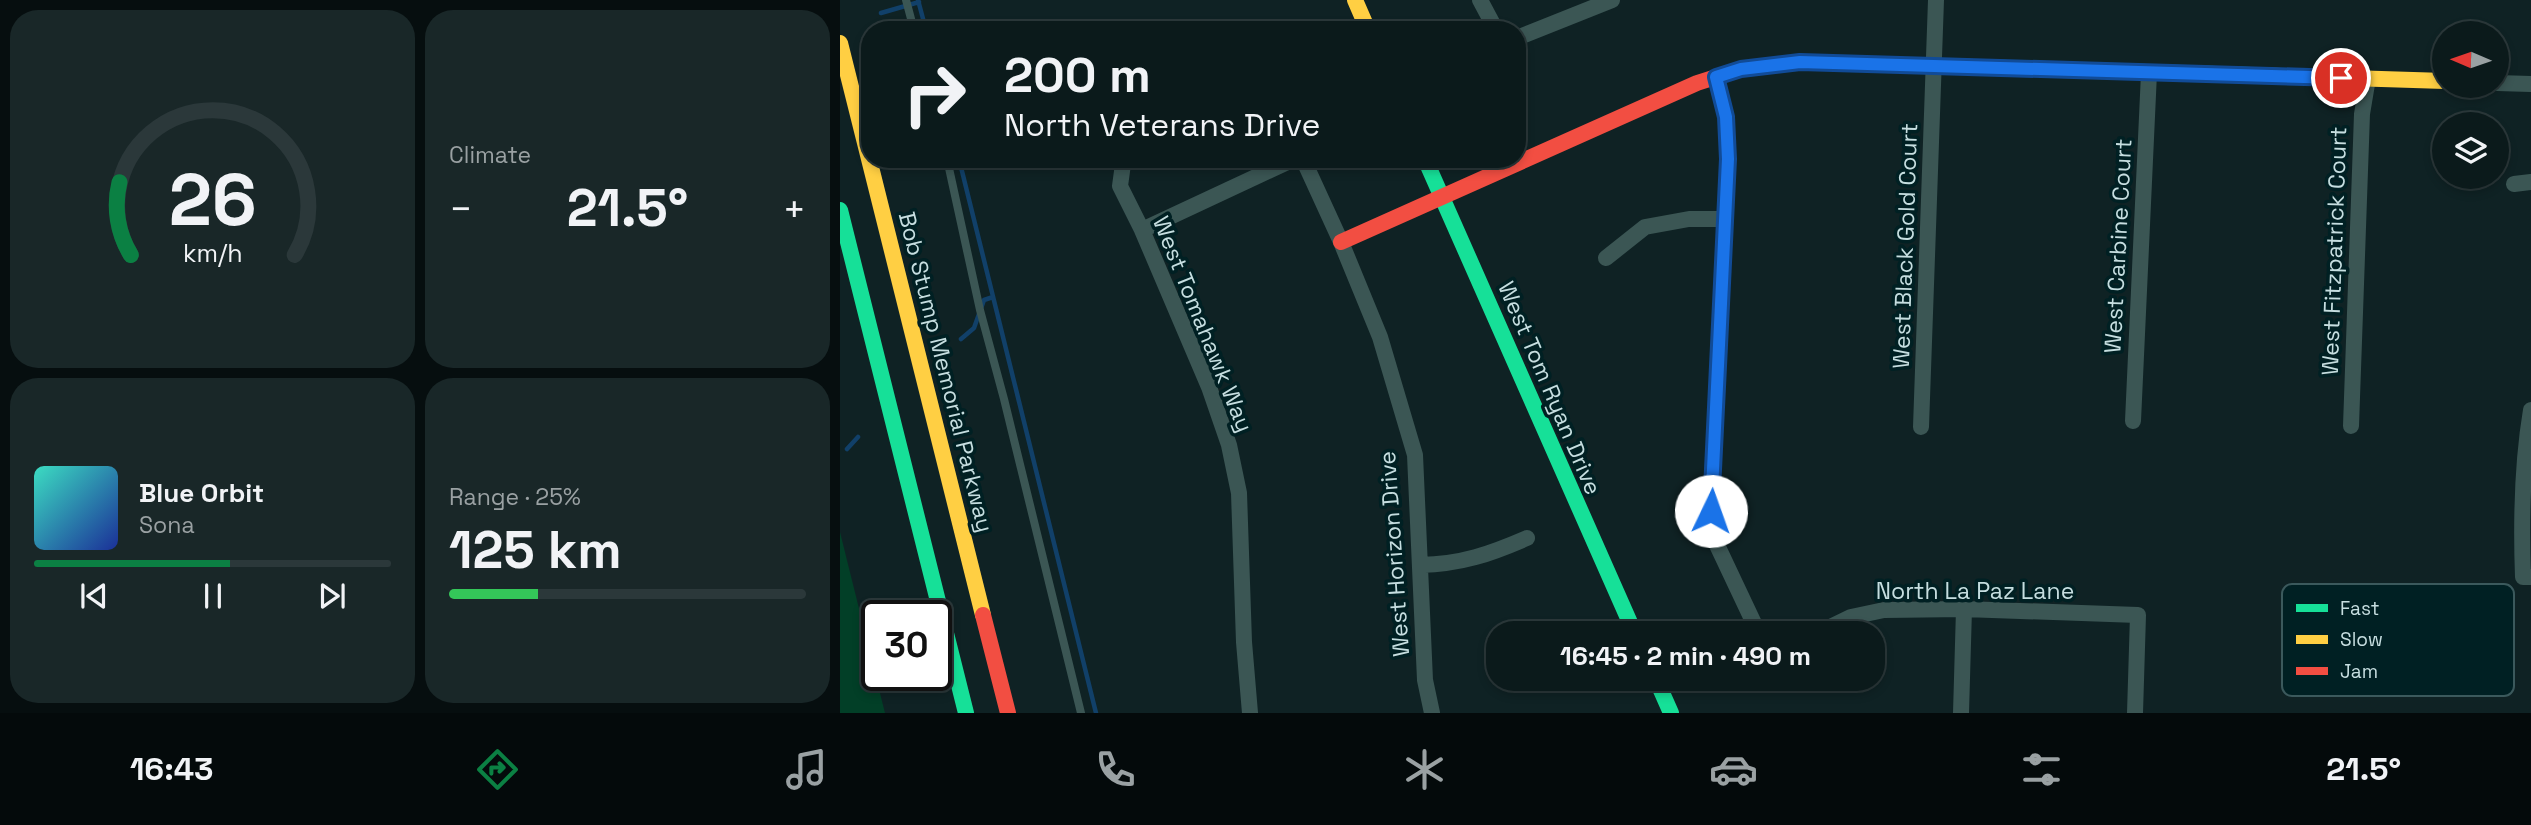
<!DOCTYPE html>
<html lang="en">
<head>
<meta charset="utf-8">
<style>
	body { margin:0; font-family:"Space Grotesk",sans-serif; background:#192728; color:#f1f3f6; height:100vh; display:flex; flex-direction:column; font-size:26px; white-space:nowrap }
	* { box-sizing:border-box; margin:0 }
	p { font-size:23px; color:#9aa1a3 }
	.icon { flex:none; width:38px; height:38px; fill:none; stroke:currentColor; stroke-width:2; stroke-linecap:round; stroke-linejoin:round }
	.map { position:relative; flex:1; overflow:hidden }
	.panel { display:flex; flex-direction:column; gap:10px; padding:10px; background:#060e0f; width:840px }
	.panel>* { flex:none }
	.banner { position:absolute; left:21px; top:21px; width:665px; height:147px; border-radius:28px; box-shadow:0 4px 10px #0003,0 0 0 2px #2b383a; background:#0b1a1b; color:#f1f3f6; overflow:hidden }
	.needle { width:46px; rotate:272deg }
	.tools { position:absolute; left:1592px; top:21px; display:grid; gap:14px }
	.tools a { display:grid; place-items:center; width:77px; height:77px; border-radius:50%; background:#0b1a1b; box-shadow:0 4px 10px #0003,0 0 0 2px #2b383a; font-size:35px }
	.speed { position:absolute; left:21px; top:600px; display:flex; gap:14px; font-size:35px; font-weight:700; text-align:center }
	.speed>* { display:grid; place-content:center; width:91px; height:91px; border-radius:50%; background:#0b1a1b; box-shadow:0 4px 10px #0003,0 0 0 2px #2b383a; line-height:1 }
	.speed .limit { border:4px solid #111; border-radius:10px; background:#fff; color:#111 }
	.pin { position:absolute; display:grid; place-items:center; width:60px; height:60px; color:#fff; margin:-30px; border:4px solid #fff; border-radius:50%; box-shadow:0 2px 7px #0007 }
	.me { position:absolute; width:77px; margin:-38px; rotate:3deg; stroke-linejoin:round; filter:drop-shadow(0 0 5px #0008) }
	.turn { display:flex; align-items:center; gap:24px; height:147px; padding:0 28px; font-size:32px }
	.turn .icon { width:91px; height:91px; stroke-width:2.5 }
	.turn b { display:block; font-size:49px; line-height:60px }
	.big { font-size:52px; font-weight:600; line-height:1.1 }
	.panel .tile { flex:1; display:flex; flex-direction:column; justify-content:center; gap:10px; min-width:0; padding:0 24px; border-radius:28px; background:#192728 }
	.panel .dial { align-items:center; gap:0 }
	.dial svg { height:182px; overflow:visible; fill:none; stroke:#2b383a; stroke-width:7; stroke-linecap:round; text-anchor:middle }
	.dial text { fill:#f1f3f6; stroke:none }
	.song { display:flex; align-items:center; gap:21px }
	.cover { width:84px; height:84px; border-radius:10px; background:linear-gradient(135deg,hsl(170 70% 55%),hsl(230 70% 35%)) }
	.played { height:7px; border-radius:4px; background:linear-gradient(90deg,#0b8043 55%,#2b383a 55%) }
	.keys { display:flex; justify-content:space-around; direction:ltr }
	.heat { display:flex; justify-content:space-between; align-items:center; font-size:38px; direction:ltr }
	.charge { height:10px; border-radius:5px; background:linear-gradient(90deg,#34c759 25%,#2b383a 0) }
	.panel .tiles { flex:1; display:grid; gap:10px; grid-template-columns:repeat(2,1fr) }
	.trip { position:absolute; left:646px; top:621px; width:399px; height:70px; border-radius:28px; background:#0b1a1b; box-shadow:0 4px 10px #0003,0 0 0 2px #2b383a; font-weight:600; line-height:70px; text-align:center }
	.tab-bar { display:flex; height:112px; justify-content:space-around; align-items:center; background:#040a0b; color:#9aa1a3 }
	.tab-bar .icon { width:49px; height:49px }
	.tab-bar .selected { color:#0b8043 }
	.tab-bar b { font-size:32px; color:#f1f3f6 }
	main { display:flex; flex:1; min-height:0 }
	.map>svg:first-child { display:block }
	.green { fill:#023f27 }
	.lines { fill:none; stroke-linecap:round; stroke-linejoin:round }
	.stream { stroke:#114069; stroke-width:4.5 }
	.lane { stroke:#3b5654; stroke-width:8 }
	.street { stroke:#3b5654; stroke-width:16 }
	.fast { stroke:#16e098; stroke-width:16 }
	.slow { stroke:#ffcf43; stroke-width:16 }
	.jam { stroke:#f24e42; stroke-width:16 }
	.route-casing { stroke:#114b97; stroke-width:18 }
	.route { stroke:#1a73e8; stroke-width:12 }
	.labels { text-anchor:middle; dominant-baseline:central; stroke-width:7; stroke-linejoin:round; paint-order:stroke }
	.street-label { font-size:23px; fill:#c6dee0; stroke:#002023 }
	.key { fill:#002023; stroke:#3b595c; stroke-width:2 }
	.key-label { font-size:19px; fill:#c6dee0 }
</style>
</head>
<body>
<main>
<section class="panel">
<div class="tiles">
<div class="tile dial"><svg viewBox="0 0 100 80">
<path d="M14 69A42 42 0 1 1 86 69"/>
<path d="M14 69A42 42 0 0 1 9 37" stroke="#0b8043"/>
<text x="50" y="56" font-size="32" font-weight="700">26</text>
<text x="50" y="72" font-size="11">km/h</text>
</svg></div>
<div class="tile"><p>Climate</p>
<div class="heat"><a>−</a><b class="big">21.5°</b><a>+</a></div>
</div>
<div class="tile">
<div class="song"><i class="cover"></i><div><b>Blue Orbit</b><p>Sona</p></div></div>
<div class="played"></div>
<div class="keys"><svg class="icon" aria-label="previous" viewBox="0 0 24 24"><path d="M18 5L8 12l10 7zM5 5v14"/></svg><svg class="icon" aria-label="pause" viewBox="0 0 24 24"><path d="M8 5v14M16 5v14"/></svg><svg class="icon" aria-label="next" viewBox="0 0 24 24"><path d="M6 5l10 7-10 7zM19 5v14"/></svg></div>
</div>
<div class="tile"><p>Range · 25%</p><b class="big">125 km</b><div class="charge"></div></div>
</div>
</section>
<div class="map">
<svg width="1691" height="713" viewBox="0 0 1691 713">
	<rect width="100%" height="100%" fill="#0f2224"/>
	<!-- green -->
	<path class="green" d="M0,532L45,713H0Z"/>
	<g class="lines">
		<!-- stream -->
		<path class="stream" d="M78,0L86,30
			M41,13L79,2
			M119,159L256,713
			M121,339L134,328L144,300L153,297
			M7,449L18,437"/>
		<!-- lane -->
		<path class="lane" d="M66,0L74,30
			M107,159L140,310L164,399L241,713"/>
		<!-- street -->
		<path class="street" d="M640,0L656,30
			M677,38L772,0
			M876,77L886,116L888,159L871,511L877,545L919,634
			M1657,83L1691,84
			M463,159L501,242L540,337L575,455L585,680L592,713
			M283,164L280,186L302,230L369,387L389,445L399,493L404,642L410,713
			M1674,184L1691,182
			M302,230L454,159
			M766,258L805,227L849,219H884
			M1691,410C1682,464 1681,522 1683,577H1691
			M1293,421L1309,73
			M1511,426L1522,114L1528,78
			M1081,427L1096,0
			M580,565C622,564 650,554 687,538
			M976,634L1011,617L1044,610L1124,609L1298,615L1295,713
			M1121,713L1124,609"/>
		<!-- fast -->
		<path class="fast" d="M927,66L960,62L1411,75
			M585,159L795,634
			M0,210L126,713
			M816,679L831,713"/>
		<!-- slow -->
		<path class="slow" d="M515,0L528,30
			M0,43L143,615
			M1411,75L1605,81"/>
		<!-- jam -->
		<path class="jam" d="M501,242L857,83L901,69L927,66
			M143,615L168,713"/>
	</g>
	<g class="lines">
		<!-- route casing -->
		<g class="route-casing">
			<path id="route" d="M871,511L888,159L886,117L876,77L901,69L960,62L1501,78"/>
		</g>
		<!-- route -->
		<use href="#route" class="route"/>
	</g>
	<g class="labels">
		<!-- street labels -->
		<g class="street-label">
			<text transform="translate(1065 246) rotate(-88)">West Black Gold Court</text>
			<text transform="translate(1278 246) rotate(-87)">West Carbine Court</text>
			<text transform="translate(1494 251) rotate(-88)">West Fitzpatrick Court</text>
			<text transform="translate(363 324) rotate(68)">West Tomahawk Way</text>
			<text transform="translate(106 372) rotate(76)">Bob Stump Memorial Parkway</text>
			<text transform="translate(710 388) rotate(67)">West Tom Ryan Drive</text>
			<text transform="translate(554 554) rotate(-94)">West Horizon Drive</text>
			<text x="1135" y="591">North La Paz Lane</text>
		</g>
	</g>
	<!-- legend -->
	<rect x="1442" y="584" width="232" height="112" rx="10" class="key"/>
	<rect x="1456" y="604" width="32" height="8" fill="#16e098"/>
	<rect x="1456" y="635" width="32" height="9" fill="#ffcf43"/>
	<rect x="1456" y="667" width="32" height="8" fill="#f24e42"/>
	<g class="key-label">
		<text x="1500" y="615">Fast</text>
		<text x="1500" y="646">Slow</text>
		<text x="1500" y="678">Jam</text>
	</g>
</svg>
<div class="tools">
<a><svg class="needle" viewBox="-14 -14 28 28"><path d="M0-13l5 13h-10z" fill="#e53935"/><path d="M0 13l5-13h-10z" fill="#9aa1a3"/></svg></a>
<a><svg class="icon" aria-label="layers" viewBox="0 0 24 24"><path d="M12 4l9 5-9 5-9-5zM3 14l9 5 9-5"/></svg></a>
</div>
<div class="speed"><div class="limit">30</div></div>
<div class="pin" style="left:1501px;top:78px;background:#d93025"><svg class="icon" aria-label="arrive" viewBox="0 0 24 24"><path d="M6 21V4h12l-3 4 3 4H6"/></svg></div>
<svg class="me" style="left:871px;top:511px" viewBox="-20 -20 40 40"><circle r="19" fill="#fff"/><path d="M0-13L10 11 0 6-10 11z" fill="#1a73e8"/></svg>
<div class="trip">16:45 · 2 min · 490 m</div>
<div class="banner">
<div class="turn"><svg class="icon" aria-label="right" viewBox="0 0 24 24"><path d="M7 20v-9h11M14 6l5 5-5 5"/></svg><div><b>200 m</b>North Veterans Drive</div></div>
</div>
</div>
</main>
<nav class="tab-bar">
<b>16:43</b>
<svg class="icon selected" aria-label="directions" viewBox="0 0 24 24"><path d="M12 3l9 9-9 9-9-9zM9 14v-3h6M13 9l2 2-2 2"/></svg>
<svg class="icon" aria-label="music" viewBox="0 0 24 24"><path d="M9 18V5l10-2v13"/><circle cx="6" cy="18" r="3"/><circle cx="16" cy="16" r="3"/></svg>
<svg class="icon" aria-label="phone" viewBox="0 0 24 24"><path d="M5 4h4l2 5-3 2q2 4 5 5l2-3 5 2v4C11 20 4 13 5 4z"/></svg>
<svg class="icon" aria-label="climate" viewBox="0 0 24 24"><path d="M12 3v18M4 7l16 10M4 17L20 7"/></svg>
<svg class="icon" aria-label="car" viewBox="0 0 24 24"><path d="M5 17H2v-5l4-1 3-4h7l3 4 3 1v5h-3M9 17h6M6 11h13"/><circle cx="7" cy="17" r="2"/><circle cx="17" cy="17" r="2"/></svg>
<svg class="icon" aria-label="filters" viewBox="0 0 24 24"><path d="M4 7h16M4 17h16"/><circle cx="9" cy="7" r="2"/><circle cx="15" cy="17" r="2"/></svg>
<b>21.5°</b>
</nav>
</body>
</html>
